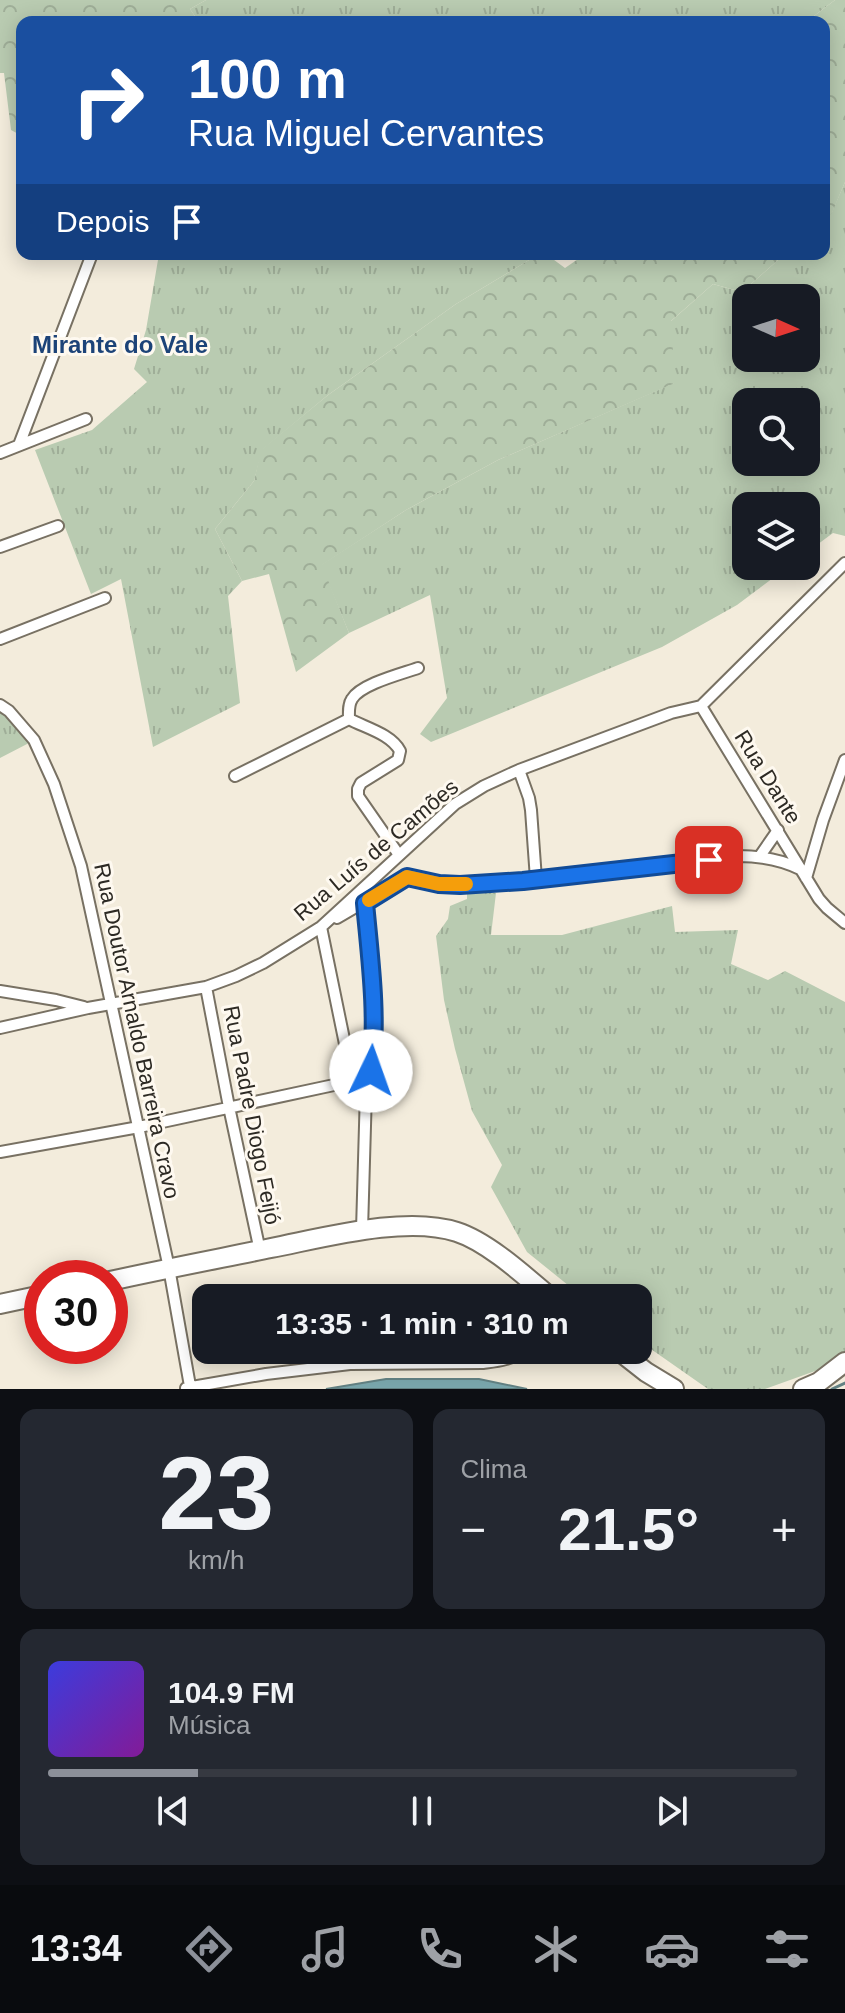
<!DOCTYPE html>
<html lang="pt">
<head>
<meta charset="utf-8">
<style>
	body { margin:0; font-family:Arial,sans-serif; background:#242831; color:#f1f3f6; height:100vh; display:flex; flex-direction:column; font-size:30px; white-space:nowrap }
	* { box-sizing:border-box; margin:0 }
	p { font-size:26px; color:#9ea1a6 }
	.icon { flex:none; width:44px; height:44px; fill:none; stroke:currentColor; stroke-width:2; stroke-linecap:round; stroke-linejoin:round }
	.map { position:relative; height:1389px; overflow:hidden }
	.drawer { display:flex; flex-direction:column; gap:20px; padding:20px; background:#0d0f14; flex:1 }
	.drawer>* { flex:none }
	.hud { position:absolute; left:16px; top:16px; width:814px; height:244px; border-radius:16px; box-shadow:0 4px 20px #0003; background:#1a4fa0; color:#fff; overflow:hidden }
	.needle { width:52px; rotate:93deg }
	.tools { position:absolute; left:732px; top:284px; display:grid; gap:16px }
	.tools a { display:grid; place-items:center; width:88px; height:88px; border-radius:16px; background:#171b24; box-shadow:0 4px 20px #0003; font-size:40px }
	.speed { position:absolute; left:24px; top:1260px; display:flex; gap:16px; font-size:40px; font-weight:700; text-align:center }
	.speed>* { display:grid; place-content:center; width:104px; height:104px; border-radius:50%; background:#171b24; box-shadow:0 4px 20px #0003; line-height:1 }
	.speed .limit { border:12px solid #d22; background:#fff; color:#111 }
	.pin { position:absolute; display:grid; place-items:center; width:68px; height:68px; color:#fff; margin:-34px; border-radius:16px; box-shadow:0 4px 12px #0006 }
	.me { position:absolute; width:88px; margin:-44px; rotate:3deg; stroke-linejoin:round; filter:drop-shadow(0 0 6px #0008) }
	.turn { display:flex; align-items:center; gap:28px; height:168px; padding:0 40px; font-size:36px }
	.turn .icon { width:104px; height:104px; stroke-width:2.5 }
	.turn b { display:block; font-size:56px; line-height:68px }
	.then { display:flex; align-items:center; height:76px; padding:0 40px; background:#0003; gap:16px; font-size:30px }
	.big { font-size:60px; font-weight:600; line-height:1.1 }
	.drawer .card { flex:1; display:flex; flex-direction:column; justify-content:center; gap:12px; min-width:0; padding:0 28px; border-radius:16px; background:#242831 }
	.drawer .dial { align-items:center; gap:0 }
	.dial b { font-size:104px; line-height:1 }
	.song { display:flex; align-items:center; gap:24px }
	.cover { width:96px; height:96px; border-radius:12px; background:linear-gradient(135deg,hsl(240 70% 55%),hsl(290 70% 35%)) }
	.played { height:8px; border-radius:4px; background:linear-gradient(90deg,#8c9099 20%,#363941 20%) }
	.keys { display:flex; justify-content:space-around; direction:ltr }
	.heat { display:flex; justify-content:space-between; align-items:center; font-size:44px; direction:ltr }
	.drawer .tiles { flex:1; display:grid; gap:20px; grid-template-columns:1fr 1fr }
	.card:last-child { grid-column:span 2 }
	.trip { position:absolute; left:192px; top:1284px; width:460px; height:80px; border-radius:16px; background:#171b24; box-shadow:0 4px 20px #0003; font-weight:600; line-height:80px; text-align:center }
	.tab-bar { display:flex; height:128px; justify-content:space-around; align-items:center; background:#090b0e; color:#9ea1a6 }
	.tab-bar .icon { width:56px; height:56px }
	.tab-bar .current { color:#8c9099 }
	.tab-bar b { font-size:36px; color:#f1f3f6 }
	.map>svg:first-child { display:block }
	.grass { fill:url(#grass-tufts); fill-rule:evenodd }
	.forest { fill:url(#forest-crowns) }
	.water { fill:#79a6ac; stroke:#628183; stroke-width:2 }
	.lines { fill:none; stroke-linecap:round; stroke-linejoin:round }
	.stream { stroke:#628183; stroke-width:3 }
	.street-casing { stroke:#787163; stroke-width:14 }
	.highway-casing { stroke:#787163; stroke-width:22 }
	.street { stroke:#fff; stroke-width:10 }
	.highway { stroke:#fff; stroke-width:18 }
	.route-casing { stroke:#114b97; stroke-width:20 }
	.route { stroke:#1a73e8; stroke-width:14 }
	.slow { stroke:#f59e0b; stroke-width:14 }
	.labels { text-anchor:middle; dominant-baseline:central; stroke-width:6; stroke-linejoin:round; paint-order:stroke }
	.street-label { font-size:22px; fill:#2d2a24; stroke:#fef9f0 }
	.neighbourhood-label { font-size:24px; font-weight:bold; fill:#1c4378; stroke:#fef9f0 }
</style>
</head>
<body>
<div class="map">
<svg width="845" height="1389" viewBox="0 0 845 1389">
	<defs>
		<pattern id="grass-tufts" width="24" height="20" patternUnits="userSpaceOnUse" patternTransform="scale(2)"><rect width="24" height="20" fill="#b9cbb1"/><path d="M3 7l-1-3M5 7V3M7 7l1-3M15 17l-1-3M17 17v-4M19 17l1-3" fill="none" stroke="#9fae98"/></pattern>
		<pattern id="forest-crowns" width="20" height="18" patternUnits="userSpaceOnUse" patternTransform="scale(2)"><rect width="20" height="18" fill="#b9cbb1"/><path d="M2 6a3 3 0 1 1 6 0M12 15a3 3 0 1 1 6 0" fill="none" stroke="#9fae98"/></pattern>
	</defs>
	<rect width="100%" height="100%" fill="#f3ecdc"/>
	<!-- grass -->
	<path class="grass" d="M206,0H835L810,19L776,22H199L190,9Z
		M845,182V536L833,533L806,553V506H746V566H789L737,605L662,647L431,742L420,734L447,698L430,595L349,633L321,565L406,510L498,460L674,383L670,322L713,284L742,292L785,254H824V220L832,212ZM746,298H806V358H746ZM746,402H806V462H746Z
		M159,254H539L456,304L328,395L262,450L254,481L215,529L242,581L228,596L240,703L153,747L121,579L91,594L35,450L92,430L147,382L134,369L146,330Z
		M0,712L10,720L29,743L0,758Z
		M467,891L496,893L491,935H562L672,906L675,932L738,930L731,964L768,980L785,971L845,1002V1352L818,1370L765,1389H708L638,1340V1298H584L527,1252L491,1187L502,1165L472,1111L455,1049L444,1000L436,936L448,919L450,906L467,899Z"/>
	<!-- forest -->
	<path class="forest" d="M0,0H206L190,9L199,22H22V136L11,130L4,73H0Z
		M835,0H845V182L832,213L824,220V22H776L810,19Z
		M539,254H546L565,268L581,257L580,254H785L742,292L713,284L671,321L675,383L498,460L406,510L322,565L349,633L296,672L269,574L242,581L215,529L254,481L261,450L328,395L456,304Z"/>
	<!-- water -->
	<path class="water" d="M386,1379H479L527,1389H326Z"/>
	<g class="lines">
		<!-- stream -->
		<path class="stream" d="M832,1389L845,1383"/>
		<!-- street casing -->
		<g class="street-casing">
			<path id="street" d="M19,445L92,254
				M0,453L86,419
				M0,547L58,526
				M0,639L105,598
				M0,705L9,711L34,740L54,784L81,866L169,1268L190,1386
				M701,706L819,899L827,908L845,923
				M519,770L529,798L531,810L536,879
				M235,776L349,719
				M399,855L358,796V789L361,783L398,760L400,751C391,734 366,728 349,719C349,712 348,705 352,699C361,684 401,674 418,668
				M760,856L778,830
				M806,878L823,820L845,760
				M337,918L407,877L439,884L460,885L523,881L738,856C761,856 780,859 800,869
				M321,927L345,1044L349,1061L358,1080
				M206,987L229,1107L260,1251
				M0,991L56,1000L84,1007
				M0,1028L88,1008L206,987L236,976L263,963L321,927L455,804L484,786L519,770L671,713L701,706L845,563
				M0,1152L139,1127L334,1085L371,1071
				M362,1230L366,1091C383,1033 370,963 365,903
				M186,1388L266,1374L350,1364L483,1363C498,1361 511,1360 523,1350"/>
		</g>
		<!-- highway casing -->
		<g class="highway-casing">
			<path id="highway" d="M110,1281C164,1269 217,1259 271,1248C323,1238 406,1215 457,1232C488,1242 525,1276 551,1298
				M0,1304L42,1295
				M618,1350L646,1372L674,1389
				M803,1389L819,1382L845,1362"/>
		</g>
		<!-- street -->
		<use href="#street" class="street"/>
		<!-- highway -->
		<use href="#highway" class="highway"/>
	</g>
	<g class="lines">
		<!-- route casing -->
		<g class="route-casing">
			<path id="route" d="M371,1071C378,1016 370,958 365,903L407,877L439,884L460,885L523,881L709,860"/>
		</g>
		<!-- route -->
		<use href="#route" class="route"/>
		<!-- slow -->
		<path class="slow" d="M369,900L407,877L439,884H466"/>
	</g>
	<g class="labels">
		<!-- street labels -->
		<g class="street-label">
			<text transform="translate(768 777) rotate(58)">Rua Dante</text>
			<text transform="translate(376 850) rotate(-40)">Rua Luís de Camões</text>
			<text transform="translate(137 1031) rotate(78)">Rua Doutor Arnaldo Barreira Cravo</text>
			<text transform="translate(252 1115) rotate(79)">Rua Padre Diogo Feijó</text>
		</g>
		<!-- neighbourhood labels -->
		<g class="neighbourhood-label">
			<text x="120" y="344">Mirante do Vale</text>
		</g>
	</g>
</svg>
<div class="tools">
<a><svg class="needle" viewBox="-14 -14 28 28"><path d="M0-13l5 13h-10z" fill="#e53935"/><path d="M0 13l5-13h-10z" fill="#9ea1a6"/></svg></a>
<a><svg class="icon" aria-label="search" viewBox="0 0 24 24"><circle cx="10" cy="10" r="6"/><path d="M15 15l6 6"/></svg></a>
<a><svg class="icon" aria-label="layers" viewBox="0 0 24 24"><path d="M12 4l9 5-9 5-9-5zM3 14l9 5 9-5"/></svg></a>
</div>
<div class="speed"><div class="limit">30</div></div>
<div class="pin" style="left:709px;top:860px;background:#d93025"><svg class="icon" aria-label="arrive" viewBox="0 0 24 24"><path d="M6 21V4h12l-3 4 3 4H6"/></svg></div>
<svg class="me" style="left:371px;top:1071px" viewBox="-20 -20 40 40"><circle r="19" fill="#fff"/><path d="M0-13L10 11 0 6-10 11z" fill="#1a73e8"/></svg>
<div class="trip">13:35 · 1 min · 310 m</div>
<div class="hud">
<div class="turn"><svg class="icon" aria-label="right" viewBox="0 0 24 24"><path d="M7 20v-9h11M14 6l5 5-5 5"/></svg><div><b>100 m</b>Rua Miguel Cervantes</div></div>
<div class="then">Depois<svg class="icon" aria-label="arrive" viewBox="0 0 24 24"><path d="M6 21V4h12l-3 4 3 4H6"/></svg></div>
</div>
</div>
<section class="drawer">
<div class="tiles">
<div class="card dial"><b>23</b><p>km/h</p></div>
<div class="card"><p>Clima</p>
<div class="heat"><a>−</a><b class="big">21.5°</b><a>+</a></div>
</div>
<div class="card">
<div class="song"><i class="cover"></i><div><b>104.9 FM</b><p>Música</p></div></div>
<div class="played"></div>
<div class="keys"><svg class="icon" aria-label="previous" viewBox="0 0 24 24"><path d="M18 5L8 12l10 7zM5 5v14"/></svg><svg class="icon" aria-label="pause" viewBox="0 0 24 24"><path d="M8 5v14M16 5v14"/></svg><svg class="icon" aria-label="next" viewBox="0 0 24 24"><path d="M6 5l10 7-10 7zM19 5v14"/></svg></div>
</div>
</div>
</section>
<nav class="tab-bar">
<b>13:34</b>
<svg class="icon current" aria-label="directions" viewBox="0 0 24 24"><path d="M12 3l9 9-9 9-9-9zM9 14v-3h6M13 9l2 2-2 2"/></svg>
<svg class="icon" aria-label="music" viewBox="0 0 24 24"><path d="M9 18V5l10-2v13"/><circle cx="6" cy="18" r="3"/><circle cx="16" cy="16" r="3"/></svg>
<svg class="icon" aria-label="phone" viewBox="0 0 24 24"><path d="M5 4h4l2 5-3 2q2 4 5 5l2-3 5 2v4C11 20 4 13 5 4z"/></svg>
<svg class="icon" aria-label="climate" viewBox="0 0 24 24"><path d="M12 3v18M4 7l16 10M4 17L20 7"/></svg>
<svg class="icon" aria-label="car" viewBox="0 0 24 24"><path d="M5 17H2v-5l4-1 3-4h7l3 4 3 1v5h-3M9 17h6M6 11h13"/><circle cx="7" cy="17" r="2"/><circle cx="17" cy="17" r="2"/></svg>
<svg class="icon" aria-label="filters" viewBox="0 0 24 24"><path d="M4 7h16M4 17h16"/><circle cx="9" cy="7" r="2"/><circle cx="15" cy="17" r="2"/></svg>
</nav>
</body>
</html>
